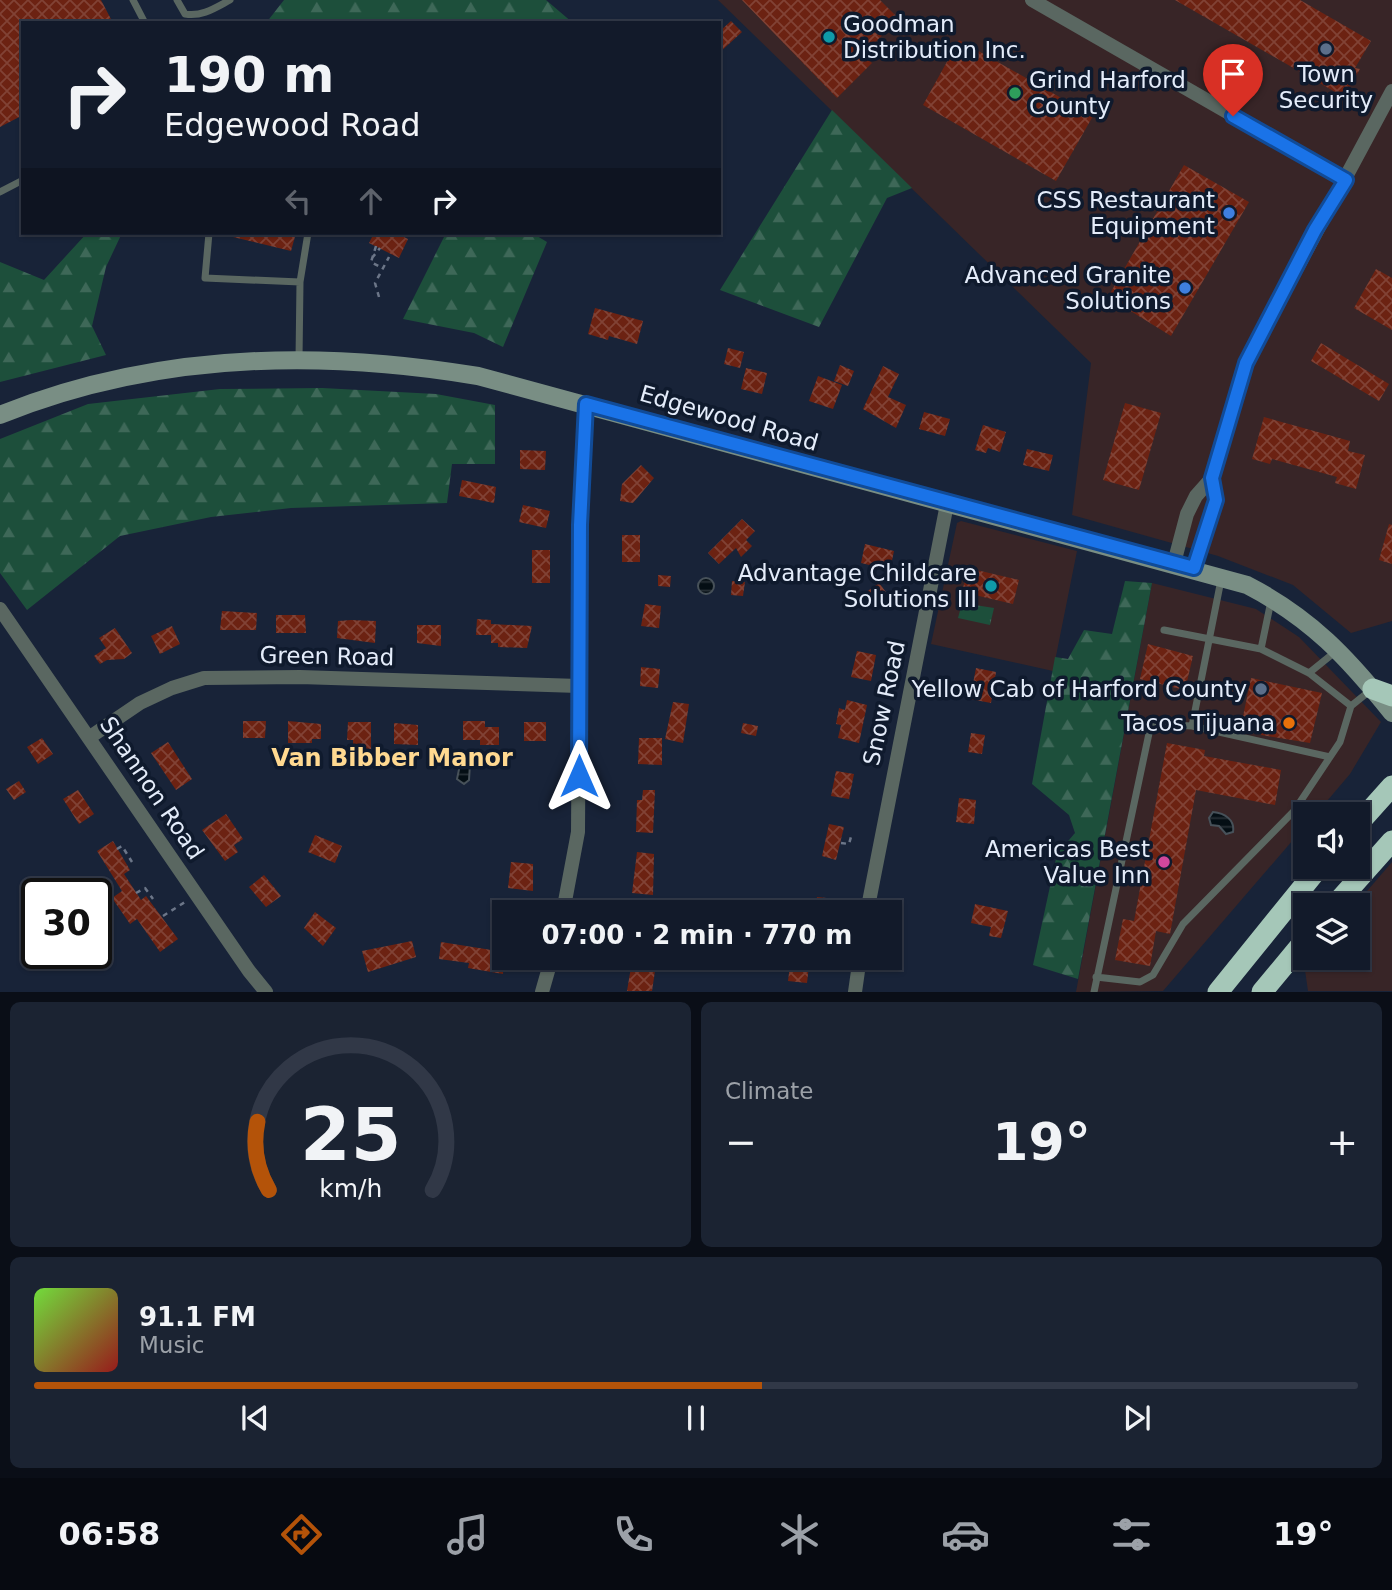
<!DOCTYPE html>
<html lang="en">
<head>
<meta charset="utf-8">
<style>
	body { margin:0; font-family:"DejaVu Sans",sans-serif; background:#1b2332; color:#f1f3f6; height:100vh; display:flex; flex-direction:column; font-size:26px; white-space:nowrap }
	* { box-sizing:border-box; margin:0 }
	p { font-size:23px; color:#9ca1a8 }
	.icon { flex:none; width:38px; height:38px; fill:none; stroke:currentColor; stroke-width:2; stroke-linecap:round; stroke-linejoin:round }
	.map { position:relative; height:992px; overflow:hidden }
	.side { display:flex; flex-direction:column; gap:10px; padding:10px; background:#0a0e17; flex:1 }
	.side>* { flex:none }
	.guide { position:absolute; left:21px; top:21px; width:700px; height:214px; border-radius:0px; box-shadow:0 2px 5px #0004,0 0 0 2px #313847; background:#121a2a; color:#f1f3f6; overflow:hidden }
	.tools { position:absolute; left:1293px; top:802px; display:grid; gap:14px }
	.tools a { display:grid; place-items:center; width:77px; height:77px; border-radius:0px; background:#121a2a; box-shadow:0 2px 5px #0004,0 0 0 2px #313847; font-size:35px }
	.speed { position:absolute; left:21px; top:878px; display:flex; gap:14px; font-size:35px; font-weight:700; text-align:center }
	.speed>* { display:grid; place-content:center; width:91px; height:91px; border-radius:50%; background:#121a2a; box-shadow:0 2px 5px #0004,0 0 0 2px #313847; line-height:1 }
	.speed .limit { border:4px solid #111; border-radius:10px; background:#fff; color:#111 }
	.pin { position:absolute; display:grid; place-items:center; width:60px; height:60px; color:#fff; margin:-72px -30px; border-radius:50% 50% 50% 0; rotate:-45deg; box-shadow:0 0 7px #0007 }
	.pin .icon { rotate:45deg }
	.me { position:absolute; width:77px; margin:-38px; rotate:0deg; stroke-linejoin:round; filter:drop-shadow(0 0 5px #0008) }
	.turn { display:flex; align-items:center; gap:24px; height:147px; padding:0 28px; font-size:32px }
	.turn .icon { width:91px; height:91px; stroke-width:2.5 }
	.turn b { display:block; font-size:49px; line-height:60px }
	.lanes { display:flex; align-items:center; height:66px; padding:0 28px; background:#0003; justify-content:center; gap:35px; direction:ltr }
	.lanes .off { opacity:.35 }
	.big { font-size:52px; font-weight:700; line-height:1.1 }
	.side .card { flex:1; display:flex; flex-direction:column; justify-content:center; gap:10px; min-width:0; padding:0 24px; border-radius:10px; background:#1b2332 }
	.side .dial { align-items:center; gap:0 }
	.dial svg { height:182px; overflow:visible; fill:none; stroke:#313847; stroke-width:7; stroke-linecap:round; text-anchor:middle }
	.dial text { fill:#f1f3f6; stroke:none }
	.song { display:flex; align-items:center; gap:21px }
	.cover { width:84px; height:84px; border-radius:10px; background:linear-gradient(135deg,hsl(100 70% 55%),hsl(0 70% 35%)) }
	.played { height:7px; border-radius:4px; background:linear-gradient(90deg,#b45309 55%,#313847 55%) }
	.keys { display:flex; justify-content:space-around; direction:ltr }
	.heat { display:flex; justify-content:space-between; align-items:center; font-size:38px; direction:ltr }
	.side .tiles { flex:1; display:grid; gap:10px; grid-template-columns:1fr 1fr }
	.card:last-child { grid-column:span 2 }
	.trip { position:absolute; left:492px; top:900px; width:410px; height:70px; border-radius:0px; background:#121a2a; box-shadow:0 2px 5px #0004,0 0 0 2px #313847; font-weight:700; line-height:70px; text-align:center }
	.tab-bar { display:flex; height:112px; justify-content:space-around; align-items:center; background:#070a11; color:#9ca1a8 }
	.tab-bar .icon { width:49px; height:49px }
	.tab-bar .current { color:#b45309 }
	.tab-bar b { font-size:32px; color:#f1f3f6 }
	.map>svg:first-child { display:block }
	.commercial { fill:#382527 }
	.forest { fill:url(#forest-firs) }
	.park { fill:url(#park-tufts) }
	.water { fill:url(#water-rules); stroke:#475159; stroke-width:2 }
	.building { fill:url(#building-cross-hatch) }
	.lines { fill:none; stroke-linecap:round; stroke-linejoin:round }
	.path { stroke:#6c7688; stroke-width:2.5; stroke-dasharray:5 5; stroke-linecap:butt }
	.lane { stroke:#5a6761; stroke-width:7 }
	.street { stroke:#5a6761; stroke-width:14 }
	.secondary { stroke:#798e84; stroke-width:18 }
	.highway { stroke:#a5c7b8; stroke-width:21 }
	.route-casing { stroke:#114b97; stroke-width:18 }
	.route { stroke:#1a73e8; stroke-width:12 }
	.culture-dot { fill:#0f9aa8; stroke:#0f1a2d; stroke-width:2.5 }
	.service-dot { fill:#5c6f8a; stroke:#0f1a2d; stroke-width:2.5 }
	.leisure-dot { fill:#2e9e5b; stroke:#0f1a2d; stroke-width:2.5 }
	.shop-dot { fill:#3f7fe0; stroke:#0f1a2d; stroke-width:2.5 }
	.food-dot { fill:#e8710a; stroke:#0f1a2d; stroke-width:2.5 }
	.hotel-dot { fill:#d1479c; stroke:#0f1a2d; stroke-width:2.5 }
	.labels { text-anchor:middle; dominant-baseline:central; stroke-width:7; stroke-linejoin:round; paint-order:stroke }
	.poi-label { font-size:23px; fill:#e4ecfa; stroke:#0f1a2d; text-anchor:end }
	.street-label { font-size:23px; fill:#e4ecfa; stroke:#0f1a2d }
	.neighbourhood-label { font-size:24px; font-weight:bold; fill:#ffd991; stroke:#0f1a2d }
</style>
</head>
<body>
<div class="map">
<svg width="1392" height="992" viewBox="0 0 1392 992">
	<defs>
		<pattern id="forest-firs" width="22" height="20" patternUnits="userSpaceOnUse" patternTransform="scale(1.75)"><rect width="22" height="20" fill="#1d4f3b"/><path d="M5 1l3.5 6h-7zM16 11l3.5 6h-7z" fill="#3e6858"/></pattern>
		<pattern id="park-tufts" width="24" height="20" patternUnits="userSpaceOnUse" patternTransform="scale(1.75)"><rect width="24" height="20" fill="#1d4f3b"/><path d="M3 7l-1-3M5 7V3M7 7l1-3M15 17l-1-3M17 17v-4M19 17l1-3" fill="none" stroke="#3e6858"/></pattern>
		<pattern id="water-rules" width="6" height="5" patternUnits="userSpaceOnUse" patternTransform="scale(1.75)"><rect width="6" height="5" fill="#040e14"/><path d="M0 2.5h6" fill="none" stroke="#283137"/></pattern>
		<pattern id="building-cross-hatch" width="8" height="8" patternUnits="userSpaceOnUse" patternTransform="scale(1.75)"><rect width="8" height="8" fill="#6c2212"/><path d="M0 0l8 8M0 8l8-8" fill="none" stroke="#814235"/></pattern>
	</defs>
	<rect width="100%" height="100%" fill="#182338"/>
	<!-- commercial -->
	<path class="commercial" d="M718,0H1392V621L1351,633L1293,585L1218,556L1072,515L1091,363Z
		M961,521L1077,551L1053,671L931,644L957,523Z
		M1152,583L1256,609L1299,637L1381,722L1350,774L1316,814H1306L1305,826L1163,991L1076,992Z
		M1392,862V991H1308L1304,963L1309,957H1358V905H1355Z"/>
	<!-- forest -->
	<path class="forest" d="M284,0H546L573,23H266Z
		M832,110L912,188L887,198L819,327L720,290Z
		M87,233H122L106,267L92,326L106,355L0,382V262L44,280Z
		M446,233H532L547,242L503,347L474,333L403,319Z
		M322,388L436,394L495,405V464H452L447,503L291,508L211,517L120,536L27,610L0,573V439L88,404L220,389Z
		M1125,581L1152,583L1078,979L1033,965L1057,854L1075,833L1069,815L1032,784L1055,657L1068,659L1084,630L1112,634Z"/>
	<!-- park -->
	<path class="park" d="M962,603L994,608L990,625L958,618Z"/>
	<!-- water -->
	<path class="water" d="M698 586a8 8 0 1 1 16 0a8 8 0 1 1-16 0Z
		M461,760L470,764L469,780L464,784L457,779Z
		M1213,812C1225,813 1235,820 1233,832L1226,834L1219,826L1211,825L1209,818Z"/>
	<!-- building -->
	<path class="building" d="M0,0H101L113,23H23V115L0,127Z
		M742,0H880L899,19L863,54L872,63L837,98Z
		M1175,0H1300L1371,41L1355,68L1360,69L1344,97Z
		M731,21L742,32L719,53V32Z
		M959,40L1093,116L1056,181L923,105Z
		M1184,165L1249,202L1171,336L1108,297Z
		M234,233H296L291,251L233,237Z
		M374,233H396L408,239L399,258L369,243Z
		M1376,269L1392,278V330L1354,308Z
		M595,308L643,321L637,344L609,336L608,340L588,334Z
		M1321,343L1389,384L1379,401L1311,361Z
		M728,348L744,352L740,368L724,364Z
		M840,365L854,371L848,386L834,381Z
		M883,366L899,374L888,397L906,405L896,428L863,409Z
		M746,368L767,373L762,394L741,389Z
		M818,376L842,385L833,409L809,401Z
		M1125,403L1161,413L1139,490L1103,480Z
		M924,412L950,419L945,436L919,429Z
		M1264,417L1350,441L1348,451L1365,455L1356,489L1335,483L1337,477L1272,459L1270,464L1252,459Z
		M983,425L1006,432L1000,452L988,448L986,453L975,450Z
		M1027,449L1053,455L1049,471L1023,465Z
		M520,450L546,451L545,470L520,469Z
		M641,465L654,478L633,503L620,501L622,484Z
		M462,480L496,487L494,503L459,496Z
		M523,505L550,511L546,528L519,522Z
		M742,519L755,531L746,540L752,546L741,557L736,548L719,564L708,553Z
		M1389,524L1392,525V564L1379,560Z
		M622,535H640V562H622Z
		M865,544L894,551L890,570L861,563Z
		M532,550H550V583H532Z
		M968,568L1019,580L1013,604L962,592Z
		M658,575L671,576L670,587L658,586Z
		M732,581L745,582L743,596L731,595Z
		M879,583L889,596L874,607L865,593Z
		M645,604L661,606L659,628L641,626Z
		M222,611L257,613L256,630H220Z
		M276,615H305L306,633H276Z
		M477,619L491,620V624L532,626L527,648L498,647V643H491V635H476Z
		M351,620L376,621L375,643L337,638L338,621Z
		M417,625H441V646L417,643Z
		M172,626L180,644L160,654L151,636Z
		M115,628L132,653L124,659L107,660L100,664L94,656L106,648L99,638Z
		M1148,644L1193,656L1185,690L1140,679Z
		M857,651L876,655L871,681L851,677Z
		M641,667L660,669L658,688L640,686Z
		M976,668L996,672L991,703L970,699Z
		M1251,678L1322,693L1310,743L1261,735L1263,725L1242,721Z
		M847,700L867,705L859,743L838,738L841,725L836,724L839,708L845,710Z
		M673,702L689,704L683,743L665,739Z
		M243,721H266L265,738H243Z
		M288,721L321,724V739H312V743H288Z
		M463,721H485V727H499V745H480V740H463Z
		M348,722H371V749H353V740H347Z
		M524,722H546V741H524Z
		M394,723L418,725V745L394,744Z
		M743,723L758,726L756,736L741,733Z
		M971,733L985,735L982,754L968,752Z
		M42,738L53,754L38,764L27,747Z
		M639,738H662V765L638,764Z
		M168,742L192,779L176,790L151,753Z
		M1167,743L1205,750L1204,756L1281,770L1275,805L1196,790L1170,934L1156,931L1150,966L1115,960L1123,919L1134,921Z
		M836,771L854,774L849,799L831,796Z
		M19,781L26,792L14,800L6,789Z
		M78,790L94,814L79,824L63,799Z
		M643,790H655L653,833L636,832L637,800H642Z
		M959,798L976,800L974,824L956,822Z
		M226,814L243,839L234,845L238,852L225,861L202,830Z
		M829,824L844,827L836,860L822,856Z
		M315,835L342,846L335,863L308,852Z
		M113,841L130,870L124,874L141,900L146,896L178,939L160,952L137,919L130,924L112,898L122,891L97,851Z
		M637,852L654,854L653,895L632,893Z
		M511,862L533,864V891L508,888Z
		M264,875L281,896L266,907L249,887Z
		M817,897L836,899L835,910L815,912Z
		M975,904L1008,911L1001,938L989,936L991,927L971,923Z
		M315,912L336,928L323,946L304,928Z
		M412,941L416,957L368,972L362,951Z
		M441,942L504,952L503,974L468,968L469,963L439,959Z
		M791,957H810L807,983L788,981Z
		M631,967L655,971L652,991H627Z"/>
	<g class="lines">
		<!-- path -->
		<path class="path" d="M376,246L371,262L382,268
			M372,258L380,248
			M379,297L375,283L389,257
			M841,843L849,844L852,833
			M117,849L122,846L132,862
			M136,893L145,888L153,899
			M163,916L185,902"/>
		<!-- lane -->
		<path class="lane" d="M133,0L145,23
			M177,0L185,14C202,17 215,8 230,0
			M0,192L23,180
			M209,233L205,278L300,282
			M299,359L300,282L308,233
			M1164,630L1261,649L1309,673L1351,706
			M1261,649L1271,601
			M1309,673L1335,652
			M1192,726L1221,580
			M1096,977L1140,982L1153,975L1183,924L1294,811L1340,742L1351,706L1372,689
			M1094,992L1151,724L1192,726L1330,757"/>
		<!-- street -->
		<path class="street" d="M1032,0L1346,180
			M1174,563L1187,514L1196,496L1212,478L1246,363L1392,91
			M1194,568L1216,500L1212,478
			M0,609L249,971L266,992
			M90,737L140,703L172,688L204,678L300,677L579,686
			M563,912L578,832L580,525L586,404
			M867,912L947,504
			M542,992L552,957
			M855,992L860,957"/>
		<!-- secondary -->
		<path class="secondary" d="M0,415C153,353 317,349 478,376L1247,585C1311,618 1348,658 1392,713"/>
		<!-- highway -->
		<path class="highway" d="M1373,689L1392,696
			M1358,824L1392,786
			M1335,905L1392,841
			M1218,992L1320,866
			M1262,992L1306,939"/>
	</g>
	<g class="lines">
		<!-- route casing -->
		<g class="route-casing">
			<path id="route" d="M579,776L580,525L586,404L1194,568L1216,500L1212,478L1246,363L1315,230L1346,180L1233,116"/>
		</g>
		<!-- route -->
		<use href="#route" class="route"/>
	</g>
	<!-- markers -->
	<g class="culture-dot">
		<circle cx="829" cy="37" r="7"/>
		<circle cx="991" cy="586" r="7"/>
	</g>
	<g class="service-dot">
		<circle cx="1326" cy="49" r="7"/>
		<circle cx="1261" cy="689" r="7"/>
	</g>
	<circle class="leisure-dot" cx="1015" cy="93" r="7"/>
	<g class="shop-dot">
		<circle cx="1229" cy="213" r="7"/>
		<circle cx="1185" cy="288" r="7"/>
	</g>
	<circle class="food-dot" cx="1289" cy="723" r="7"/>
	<circle class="hotel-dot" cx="1164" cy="862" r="7"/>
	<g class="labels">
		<!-- poi labels -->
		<g class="poi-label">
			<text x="843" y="24" text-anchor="start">Goodman<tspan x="843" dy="26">Distribution Inc.</tspan></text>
			<text x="1326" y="74" text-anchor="middle">Town<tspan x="1326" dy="26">Security</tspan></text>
			<text x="1029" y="80" text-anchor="start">Grind Harford<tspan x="1029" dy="26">County</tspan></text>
			<text x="1215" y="200">CSS Restaurant<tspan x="1215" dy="26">Equipment</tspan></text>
			<text x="1171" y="275">Advanced Granite<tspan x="1171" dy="26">Solutions</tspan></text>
			<text x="977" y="573">Advantage Childcare<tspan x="977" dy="26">Solutions III</tspan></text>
			<text x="1247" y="689">Yellow Cab of Harford County</text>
			<text x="1275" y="723">Tacos Tijuana</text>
			<text x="1150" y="849">Americas Best<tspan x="1150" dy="26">Value Inn</tspan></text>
		</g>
		<!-- street labels -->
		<g class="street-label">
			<text transform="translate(729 418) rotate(16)">Edgewood Road</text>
			<text transform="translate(327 656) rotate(1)">Green Road</text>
			<text transform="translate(884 703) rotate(-78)">Snow Road</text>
			<text transform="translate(152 788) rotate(56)">Shannon Road</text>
		</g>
		<!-- neighbourhood labels -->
		<g class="neighbourhood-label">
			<text x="392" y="758">Van Bibber Manor</text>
		</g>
	</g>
</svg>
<div class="tools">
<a><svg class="icon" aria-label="sound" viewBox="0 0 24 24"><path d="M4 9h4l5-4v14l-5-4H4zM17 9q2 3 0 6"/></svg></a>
<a><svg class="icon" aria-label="layers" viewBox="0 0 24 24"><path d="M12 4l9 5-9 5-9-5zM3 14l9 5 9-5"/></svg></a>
</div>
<div class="speed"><div class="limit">30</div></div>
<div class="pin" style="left:1233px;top:116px;background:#d93025"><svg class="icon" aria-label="arrive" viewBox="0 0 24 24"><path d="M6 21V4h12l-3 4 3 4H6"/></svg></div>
<svg class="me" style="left:579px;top:776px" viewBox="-20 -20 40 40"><path d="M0-17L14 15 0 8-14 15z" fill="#1a73e8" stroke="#fff" stroke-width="4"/></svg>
<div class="trip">07:00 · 2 min · 770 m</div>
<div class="guide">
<div class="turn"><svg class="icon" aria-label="right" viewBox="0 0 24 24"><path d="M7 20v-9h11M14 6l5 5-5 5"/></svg><div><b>190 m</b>Edgewood Road</div></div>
<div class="lanes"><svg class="icon off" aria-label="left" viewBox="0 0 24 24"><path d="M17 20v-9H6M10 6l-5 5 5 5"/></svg><svg class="icon off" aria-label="ahead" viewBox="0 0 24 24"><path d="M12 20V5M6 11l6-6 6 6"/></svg><svg class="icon" aria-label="right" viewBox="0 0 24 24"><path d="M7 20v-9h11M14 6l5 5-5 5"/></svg></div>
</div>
</div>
<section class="side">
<div class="tiles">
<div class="card dial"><svg viewBox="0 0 100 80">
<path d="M14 69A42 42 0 1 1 86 69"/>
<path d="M14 69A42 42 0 0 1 9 39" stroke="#b45309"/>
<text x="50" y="56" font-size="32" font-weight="700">25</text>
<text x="50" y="72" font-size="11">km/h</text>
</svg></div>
<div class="card"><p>Climate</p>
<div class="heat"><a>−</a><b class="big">19°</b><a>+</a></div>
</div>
<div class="card">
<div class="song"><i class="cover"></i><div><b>91.1 FM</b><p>Music</p></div></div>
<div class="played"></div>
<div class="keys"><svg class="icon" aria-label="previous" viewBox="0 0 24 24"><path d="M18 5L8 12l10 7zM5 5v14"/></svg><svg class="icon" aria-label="pause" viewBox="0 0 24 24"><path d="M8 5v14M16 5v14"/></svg><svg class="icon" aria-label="next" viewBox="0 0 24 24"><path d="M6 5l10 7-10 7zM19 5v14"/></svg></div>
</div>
</div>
</section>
<nav class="tab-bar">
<b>06:58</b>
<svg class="icon current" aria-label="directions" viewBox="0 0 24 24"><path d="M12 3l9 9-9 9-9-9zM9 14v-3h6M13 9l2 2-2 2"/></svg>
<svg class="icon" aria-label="music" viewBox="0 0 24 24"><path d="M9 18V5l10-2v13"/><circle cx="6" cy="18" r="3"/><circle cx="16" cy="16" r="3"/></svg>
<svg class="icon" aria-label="phone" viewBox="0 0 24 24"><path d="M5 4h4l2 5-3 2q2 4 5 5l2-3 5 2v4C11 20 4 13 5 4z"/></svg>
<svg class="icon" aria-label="climate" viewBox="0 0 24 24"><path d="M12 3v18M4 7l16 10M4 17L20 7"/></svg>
<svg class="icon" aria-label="car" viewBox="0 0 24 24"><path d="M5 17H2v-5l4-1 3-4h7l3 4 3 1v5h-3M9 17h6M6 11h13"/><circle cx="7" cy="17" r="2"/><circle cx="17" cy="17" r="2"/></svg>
<svg class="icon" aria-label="filters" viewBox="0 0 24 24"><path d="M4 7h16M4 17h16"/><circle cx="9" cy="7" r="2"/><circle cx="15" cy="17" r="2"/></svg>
<b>19°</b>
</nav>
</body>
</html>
